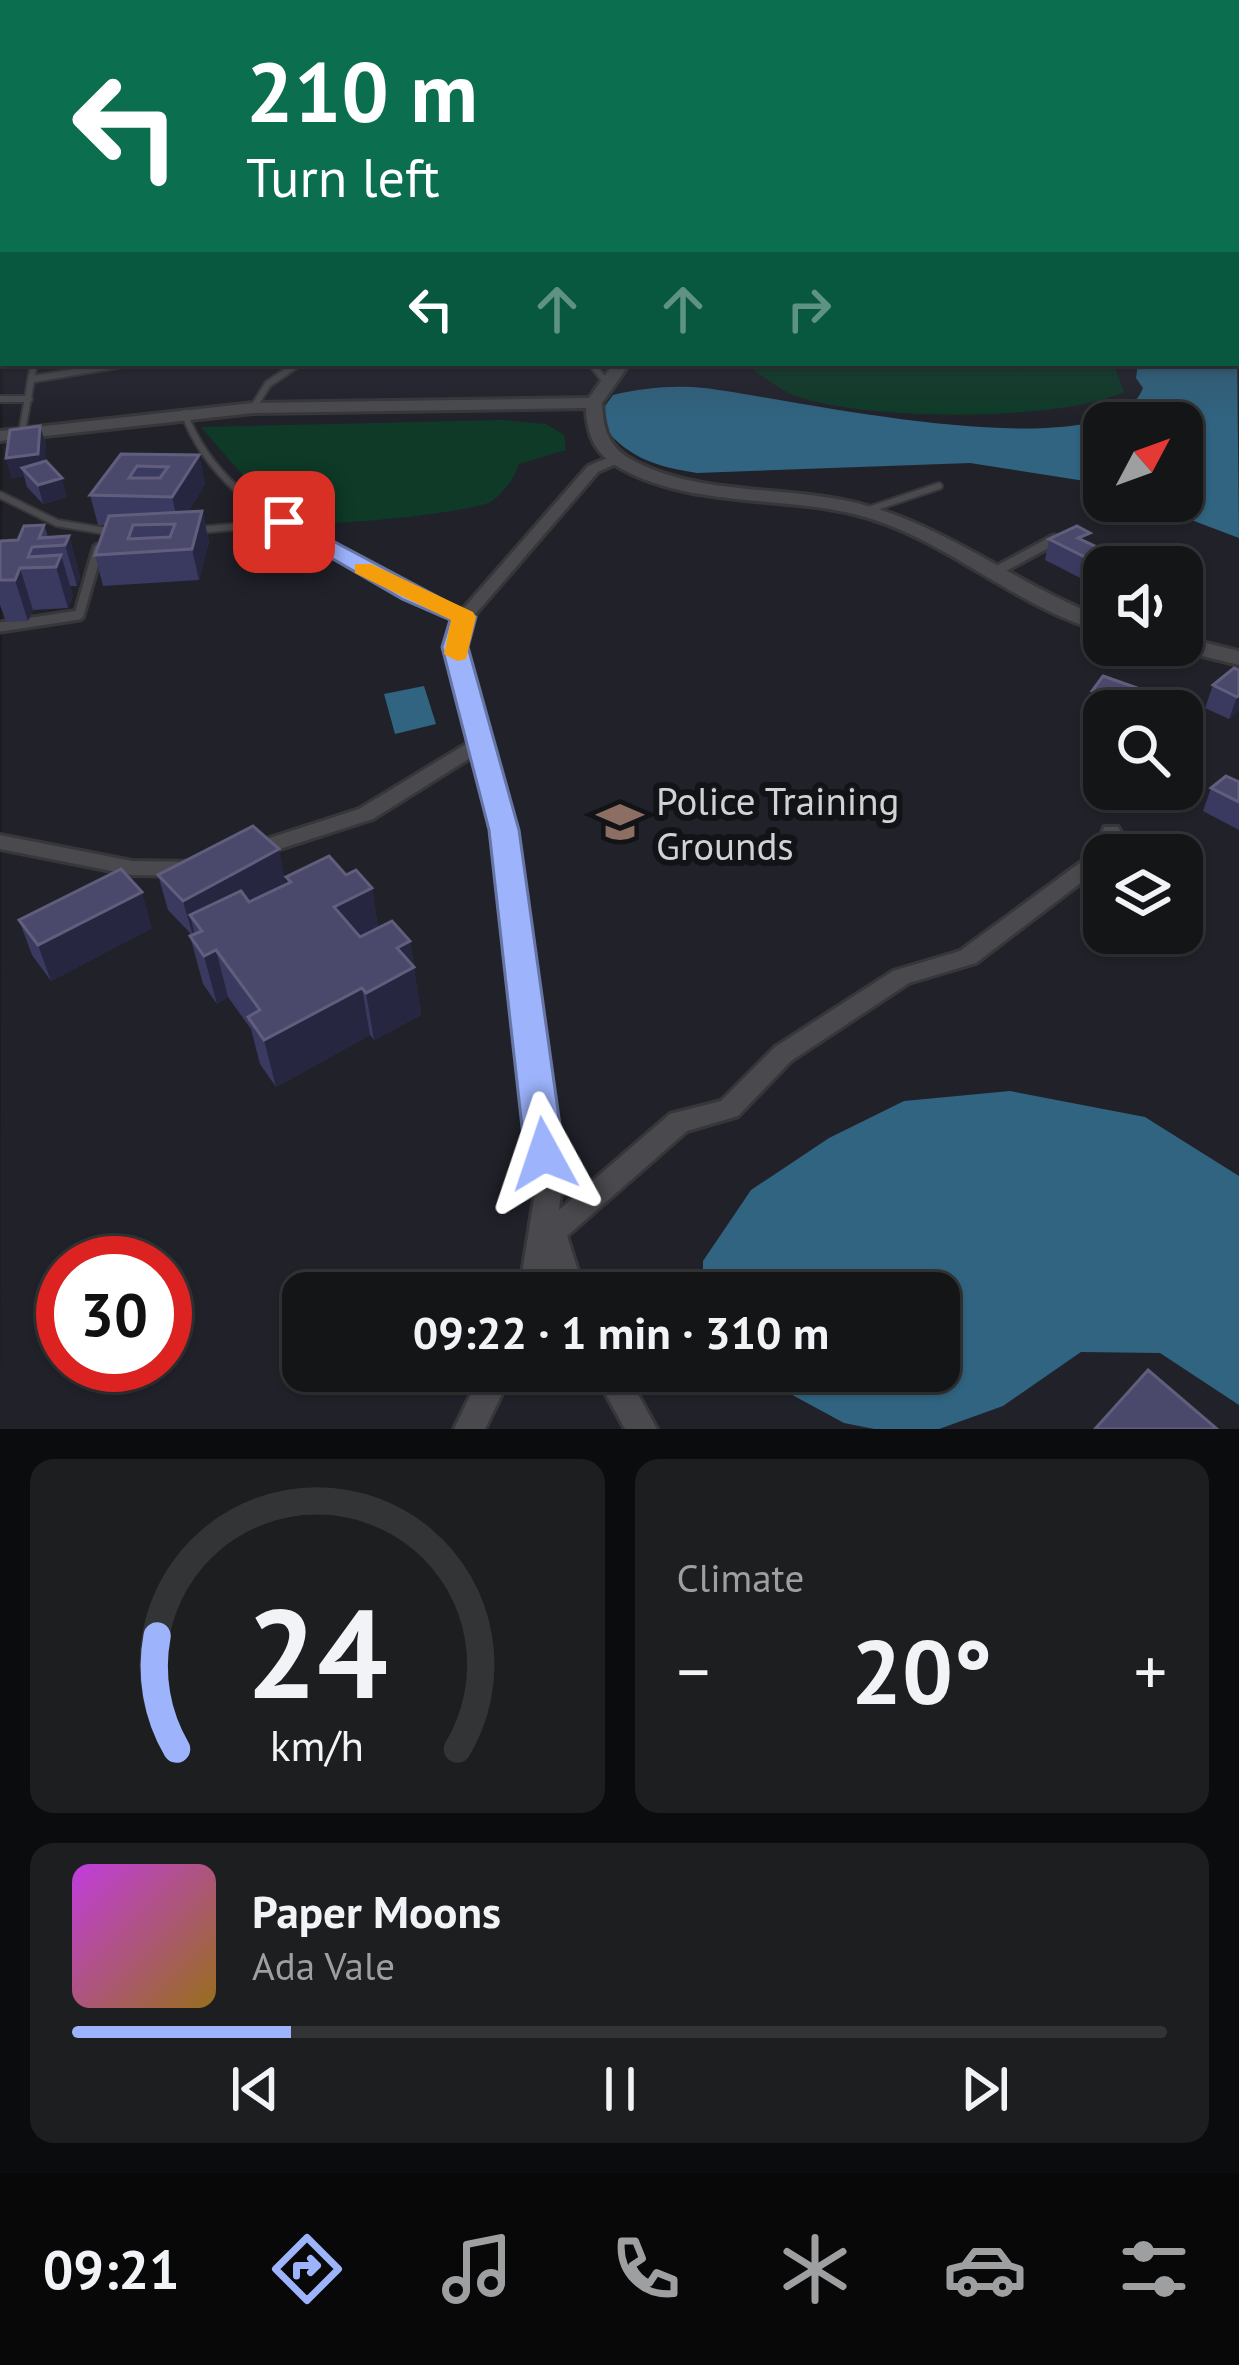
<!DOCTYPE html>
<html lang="en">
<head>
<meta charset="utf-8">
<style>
	body { margin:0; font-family:"PT Sans",sans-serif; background:#1d1e20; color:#f1f3f6; height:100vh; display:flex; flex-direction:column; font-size:45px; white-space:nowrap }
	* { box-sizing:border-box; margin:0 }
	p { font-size:39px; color:#9d9fa1 }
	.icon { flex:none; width:66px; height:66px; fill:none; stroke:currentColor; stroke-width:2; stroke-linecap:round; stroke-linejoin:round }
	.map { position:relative; height:1429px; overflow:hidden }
	.details { display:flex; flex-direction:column; gap:30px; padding:30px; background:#0b0c0d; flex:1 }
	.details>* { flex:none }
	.guide { position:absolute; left:0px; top:0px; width:1239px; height:366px; box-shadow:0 3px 9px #0004,0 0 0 3px #333436; background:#0b6e4f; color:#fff; overflow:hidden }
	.needle { width:78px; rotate:49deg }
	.controls { position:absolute; left:1083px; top:402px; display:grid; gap:24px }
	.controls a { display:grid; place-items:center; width:120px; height:120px; border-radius:24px; background:#141517; box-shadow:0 3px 9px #0004,0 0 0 3px #333436; font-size:60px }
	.speed { position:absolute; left:36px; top:1236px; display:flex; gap:24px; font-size:60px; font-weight:700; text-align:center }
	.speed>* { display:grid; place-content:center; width:156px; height:156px; border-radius:50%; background:#141517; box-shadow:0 3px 9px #0004,0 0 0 3px #333436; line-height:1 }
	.speed .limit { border:18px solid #d22; background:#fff; color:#111 }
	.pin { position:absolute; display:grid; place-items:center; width:102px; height:102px; color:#fff; margin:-51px; border-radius:24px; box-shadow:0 6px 18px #0006 }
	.me { position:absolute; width:132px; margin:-66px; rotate:355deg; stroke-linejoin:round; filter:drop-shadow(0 0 9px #0008) }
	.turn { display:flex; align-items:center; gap:42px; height:252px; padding:0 48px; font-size:54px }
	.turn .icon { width:156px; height:156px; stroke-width:2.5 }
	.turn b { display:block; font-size:84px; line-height:102px }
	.lanes { display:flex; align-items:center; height:114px; padding:0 48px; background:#0003; justify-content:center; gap:60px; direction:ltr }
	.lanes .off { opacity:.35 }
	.big { font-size:90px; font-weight:800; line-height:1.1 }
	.details .widget { flex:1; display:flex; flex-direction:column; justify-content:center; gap:18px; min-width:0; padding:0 42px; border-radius:24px; background:#1d1e20 }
	.details .dial { align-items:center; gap:0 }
	.dial svg { height:312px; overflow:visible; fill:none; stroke:#333436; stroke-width:7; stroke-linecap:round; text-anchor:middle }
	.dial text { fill:#f1f3f6; stroke:none }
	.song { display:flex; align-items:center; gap:36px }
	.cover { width:144px; height:144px; border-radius:18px; background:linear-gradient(135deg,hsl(290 70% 55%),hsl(40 70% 35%)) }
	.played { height:12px; border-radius:6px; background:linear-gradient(90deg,#9db4fd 20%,#333436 20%) }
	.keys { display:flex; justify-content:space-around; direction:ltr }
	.heat { display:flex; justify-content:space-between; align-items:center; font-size:66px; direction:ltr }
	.details .tiles { flex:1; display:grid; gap:30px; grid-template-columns:1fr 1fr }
	.widget:last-child { grid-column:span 2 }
	.trip { position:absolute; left:282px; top:1272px; width:678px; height:120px; border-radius:24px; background:#141517; box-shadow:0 3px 9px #0004,0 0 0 3px #333436; font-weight:800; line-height:120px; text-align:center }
	.tab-bar { display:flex; height:192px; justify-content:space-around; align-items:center; background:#080809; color:#9d9fa1 }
	.tab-bar .icon { width:84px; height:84px }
	.tab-bar .active { color:#9db4fd }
	.tab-bar b { font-size:54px; color:#f1f3f6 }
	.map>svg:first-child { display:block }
	.built { fill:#21212a; fill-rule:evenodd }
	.green { fill:#0e3a27 }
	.water { fill:#306480 }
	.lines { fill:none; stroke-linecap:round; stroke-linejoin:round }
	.service-far1-casing { stroke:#37373a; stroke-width:10 }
	.service-casing { stroke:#37373a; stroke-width:15 }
	.minor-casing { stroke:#37373a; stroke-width:6 }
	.tertiary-casing { stroke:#37373a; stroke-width:6 }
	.service-far1 { stroke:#4a4a4e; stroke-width:6 }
	.service { stroke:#4a4a4e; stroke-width:9 }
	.minor { fill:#4a4a4e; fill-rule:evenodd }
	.tertiary { fill:#4a4a4e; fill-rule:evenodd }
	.wall { fill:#3a395f }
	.shaded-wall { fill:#272640 }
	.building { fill:#4b496b; stroke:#605e7c; stroke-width:3; fill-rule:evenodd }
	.route { fill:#9db4fd; stroke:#6675a4; stroke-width:3 }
	.slow { fill:#f59e0b }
	.labels { text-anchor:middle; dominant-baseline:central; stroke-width:12; stroke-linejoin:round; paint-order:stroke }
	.poi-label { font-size:39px; fill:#d2d2d4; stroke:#121316; text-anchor:start }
</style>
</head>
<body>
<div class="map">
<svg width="1239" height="1429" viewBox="0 0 1239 1429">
	<rect width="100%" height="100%" fill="#1b1c1f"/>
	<!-- built -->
	<path class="built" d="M3,220V363H1236L1239,251V1429H0ZM1104,423H1182V501H1104ZM1104,567H1182V645H1104ZM1104,711H1182V789H1104ZM1104,855H1182V933H1104ZM63,1263H165V1365H63ZM303,1293H939V1371H303Z"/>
	<!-- green -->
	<path class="green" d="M751,363H1113L1124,392C1058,422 865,421 796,396C780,390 763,376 749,367Z
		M501,420L546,424L564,435L566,450L519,464C514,478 506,491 492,501C477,512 322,528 301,522C269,511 224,453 201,427Z"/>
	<!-- water -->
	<path class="water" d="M1236,255L1239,538L1141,501H1182V423H1104V484L970,463L697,473C658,467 631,459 605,429V406L613,395C643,388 673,385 704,388C780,396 1111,475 1143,388L1136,378L1138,363H1236Z
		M424,686L436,724L395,734L384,694Z
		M1010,1091L1145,1117L1239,1176V1405L1160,1353L1081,1352L1003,1406L939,1429H874L844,1423L748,1371H939V1293H703V1261L751,1190L829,1138L904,1101Z"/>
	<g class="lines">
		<!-- service-far1 casing -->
		<g class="service-far1-casing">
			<path id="service-far1" d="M591,363L607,383
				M33,379L129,363
				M0,399H29
				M253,408L268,384L299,363
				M184,413C207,474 258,512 314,543
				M22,432L34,363
				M0,495L57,523L111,532
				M865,511L939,486
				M200,530L284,522
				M1049,543L1055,540"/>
		</g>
		<!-- service casing -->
		<g class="service-casing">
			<path id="service" d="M309,540L464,617
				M991,574L1054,540
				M0,627L79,615L98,549"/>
		</g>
		<!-- minor casing -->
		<g class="minor-casing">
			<path id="minor" d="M617,454L622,455V461L598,472L472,618L463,647L514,830L550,1079L561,1192L559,1210L670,1114L721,1101L775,1047L893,971L960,951L1096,851L1104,827H1118L1121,832L1115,854L1104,855V865L976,963L909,983L791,1061L738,1116L687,1131L567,1236L585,1293H557L550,1270L547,1293H519L535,1192L526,1079L494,830L475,755L373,819L252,858L245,856L242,851L245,846L359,809L471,741L447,647L456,617L588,466Z
				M0,835L132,861L191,862L198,864L201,869L198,874L191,876L132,875L0,849Z
				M482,1371H513L485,1429H454Z
				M593,1371H625L657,1429H625Z"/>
		</g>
		<!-- tertiary casing -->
		<g class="tertiary-casing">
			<path id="tertiary" d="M614,363H630L602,403C603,432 610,449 636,462C707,498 796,484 871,507C954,531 1023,588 1104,618V632C1014,608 945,536 854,514C780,496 689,507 620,468C595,454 587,436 586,408L253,413L0,441V431L253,403L589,398Z
				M1182,637L1239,651V665L1174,649L1172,645H1182Z"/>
		</g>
		<!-- service-far1 -->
		<use href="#service-far1" class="service-far1"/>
		<!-- service -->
		<use href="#service" class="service"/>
		<!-- minor -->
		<use href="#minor" class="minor"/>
		<!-- tertiary -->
		<use href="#tertiary" class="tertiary"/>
	</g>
	<!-- wall -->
	<path class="wall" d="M1236,220H1239V251L1236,250Z
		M40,426L46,445L44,461L67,497L43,504L27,487L24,476L12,478L6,458Z
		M121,454L199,455L205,484L188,512L202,511L209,541L199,580L103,586L95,555L106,525H98L90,495Z
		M44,525L48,537L69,536L80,577L77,586H70L73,596L68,608L33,610L28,621L6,622L0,605V541L18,540Z
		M1049,539L1088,543L1104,567V590L1045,560Z
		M1239,670V710L1229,719L1205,708L1213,685Z
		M1092,691L1194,708L1187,730L1182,737V711H1104V720L1086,714Z
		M1239,782V830L1203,811L1211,788Z
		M158,875L286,884H288L286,877L346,875L372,888L378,928L410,941L421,1015L374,1040L370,1035L276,1087L260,1064L251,1029L228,997L217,1004L203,984L190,936L192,935L168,910Z
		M19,920L152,928L51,981L32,955Z"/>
	<!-- shaded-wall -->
	<path class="shaded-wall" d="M40,426L46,445L44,474L22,468L24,476L12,478L6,458Z
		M199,455L205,484L179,527L172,497Z
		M62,478L67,497L43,504L38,485Z
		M202,511L209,541L199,580L192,549Z
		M69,536L80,577L77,586L65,545Z
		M61,555L73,596L68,608L56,567Z
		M20,568L33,610L28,621L15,580Z
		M1239,695V710L1229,719L1237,697Z
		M1194,708L1187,730L1182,737L1183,724Z
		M279,849L286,884L202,931L190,915L195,935L193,936L183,901Z
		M372,888L379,935L342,954L334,907Z
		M142,892L152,928L51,981L38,945Z
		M410,941L421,1015L374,1040L366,993L397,948Z
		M216,950L228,997L217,1004L204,956Z
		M362,988L370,1035L276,1087L264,1040Z"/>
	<!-- building -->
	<path class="building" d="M40,426L38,454L6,458L10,430Z
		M121,454L199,455L172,497L90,495ZM137,466L168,467L160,478H129Z
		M46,461L62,478L38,485L22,468Z
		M202,511L192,549L95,555L109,516ZM175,524L170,537L128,539L133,525Z
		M44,525L39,538L69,536L65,545L32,547L28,557L61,555L56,567L20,568L15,580H0V541L18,540L24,526Z
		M1077,526L1090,533L1078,538L1137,566L1105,567L1049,539Z
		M1234,668L1239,670V695L1237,697L1213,685Z
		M1103,676L1194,708L1183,724L1182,711H1147L1092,691Z
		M1226,776L1239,782V802L1211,788Z
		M253,826L279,849L183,901L158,875Z
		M329,856L346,875L356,870L372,888L334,907L360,937L392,921L410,941L397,948L414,967L366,993L362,988L264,1040L248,1017L260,1010L216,950L204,956L190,936L202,931L190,915L241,891L249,902L291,882L286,877Z
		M121,869L142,892L38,945L19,920Z
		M1148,1370L1217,1429H1095Z"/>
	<!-- sky -->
	<linearGradient id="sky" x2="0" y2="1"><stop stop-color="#0f0f11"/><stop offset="0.52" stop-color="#39404d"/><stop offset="1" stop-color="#39404d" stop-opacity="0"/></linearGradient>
	<rect width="1239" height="420" fill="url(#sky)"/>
	<!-- route -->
	<path class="route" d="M284,515L476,617L468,647L519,830L564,1154L558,1166L544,1171L531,1166L525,1154L489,830L442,647L450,620L402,599L276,526L273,522Z"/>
	<!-- slow -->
	<path class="slow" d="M355,564H371L473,612L476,617L466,659L457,661L444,654L451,620L355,573Z"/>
	<!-- icons -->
	<defs>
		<g id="university-bare" transform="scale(3.6)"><path d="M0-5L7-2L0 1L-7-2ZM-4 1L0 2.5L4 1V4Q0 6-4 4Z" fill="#8d6e63" stroke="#121316" stroke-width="2.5" paint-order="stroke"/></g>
	</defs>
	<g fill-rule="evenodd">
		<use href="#university-bare" x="620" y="822"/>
	</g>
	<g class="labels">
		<!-- poi labels -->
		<g class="poi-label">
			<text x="656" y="800">Police Training<tspan x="656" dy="45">Grounds</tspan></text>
		</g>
	</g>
</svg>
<div class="controls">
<a><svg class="needle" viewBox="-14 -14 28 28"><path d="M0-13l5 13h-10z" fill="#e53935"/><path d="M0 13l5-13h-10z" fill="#9d9fa1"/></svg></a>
<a><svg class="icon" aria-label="sound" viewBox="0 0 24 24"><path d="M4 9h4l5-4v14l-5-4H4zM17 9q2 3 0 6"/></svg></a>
<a><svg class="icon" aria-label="search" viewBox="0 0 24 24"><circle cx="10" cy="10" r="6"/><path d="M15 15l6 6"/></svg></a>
<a><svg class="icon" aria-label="layers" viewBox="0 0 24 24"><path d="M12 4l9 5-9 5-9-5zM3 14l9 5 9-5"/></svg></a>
</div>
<div class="speed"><div class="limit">30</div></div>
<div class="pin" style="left:284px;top:522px;background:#d93025"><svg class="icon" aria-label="arrive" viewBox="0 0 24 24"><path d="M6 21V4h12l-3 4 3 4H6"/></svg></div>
<svg class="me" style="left:544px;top:1154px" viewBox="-20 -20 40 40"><path d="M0-17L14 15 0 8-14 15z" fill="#9db4fd" stroke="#fff" stroke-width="4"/></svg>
<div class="trip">09:22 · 1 min · 310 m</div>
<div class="guide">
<div class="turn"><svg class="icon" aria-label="left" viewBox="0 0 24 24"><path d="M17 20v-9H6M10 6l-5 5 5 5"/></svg><div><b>210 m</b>Turn left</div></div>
<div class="lanes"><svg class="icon" aria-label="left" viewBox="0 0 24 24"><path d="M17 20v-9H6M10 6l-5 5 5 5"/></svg><svg class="icon off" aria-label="ahead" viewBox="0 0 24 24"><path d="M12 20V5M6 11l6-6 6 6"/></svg><svg class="icon off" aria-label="ahead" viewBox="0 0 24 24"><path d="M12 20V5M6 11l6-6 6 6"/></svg><svg class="icon off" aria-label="right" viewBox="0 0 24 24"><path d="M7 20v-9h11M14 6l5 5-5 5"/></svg></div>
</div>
</div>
<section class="details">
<div class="tiles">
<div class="widget dial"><svg viewBox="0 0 100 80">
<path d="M14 69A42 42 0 1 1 86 69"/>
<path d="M14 69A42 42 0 0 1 9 40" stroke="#9db4fd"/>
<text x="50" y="56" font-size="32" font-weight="700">24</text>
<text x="50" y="72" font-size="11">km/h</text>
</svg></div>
<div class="widget"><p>Climate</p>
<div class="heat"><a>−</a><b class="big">20°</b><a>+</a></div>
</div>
<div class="widget">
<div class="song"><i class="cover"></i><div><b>Paper Moons</b><p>Ada Vale</p></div></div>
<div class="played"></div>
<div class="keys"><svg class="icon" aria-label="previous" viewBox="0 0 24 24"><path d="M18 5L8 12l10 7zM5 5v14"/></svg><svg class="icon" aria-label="pause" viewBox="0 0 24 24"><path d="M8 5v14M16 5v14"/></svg><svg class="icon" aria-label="next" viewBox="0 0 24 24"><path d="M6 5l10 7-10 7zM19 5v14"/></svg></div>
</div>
</div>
</section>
<nav class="tab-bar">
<b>09:21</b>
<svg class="icon active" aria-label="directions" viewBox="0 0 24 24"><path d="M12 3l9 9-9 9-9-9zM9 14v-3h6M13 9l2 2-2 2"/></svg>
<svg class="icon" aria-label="music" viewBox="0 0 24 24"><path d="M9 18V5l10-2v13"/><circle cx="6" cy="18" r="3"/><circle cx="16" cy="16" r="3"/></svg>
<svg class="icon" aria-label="phone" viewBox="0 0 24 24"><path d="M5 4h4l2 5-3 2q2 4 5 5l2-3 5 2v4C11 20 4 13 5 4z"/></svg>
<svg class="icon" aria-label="climate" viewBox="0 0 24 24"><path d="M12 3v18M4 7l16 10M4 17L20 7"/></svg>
<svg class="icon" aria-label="car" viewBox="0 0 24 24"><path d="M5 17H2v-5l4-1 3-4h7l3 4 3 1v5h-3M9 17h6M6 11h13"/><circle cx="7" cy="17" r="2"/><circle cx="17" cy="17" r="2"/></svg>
<svg class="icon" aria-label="filters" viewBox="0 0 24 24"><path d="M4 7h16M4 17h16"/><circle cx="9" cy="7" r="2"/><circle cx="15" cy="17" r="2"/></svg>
</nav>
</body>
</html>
